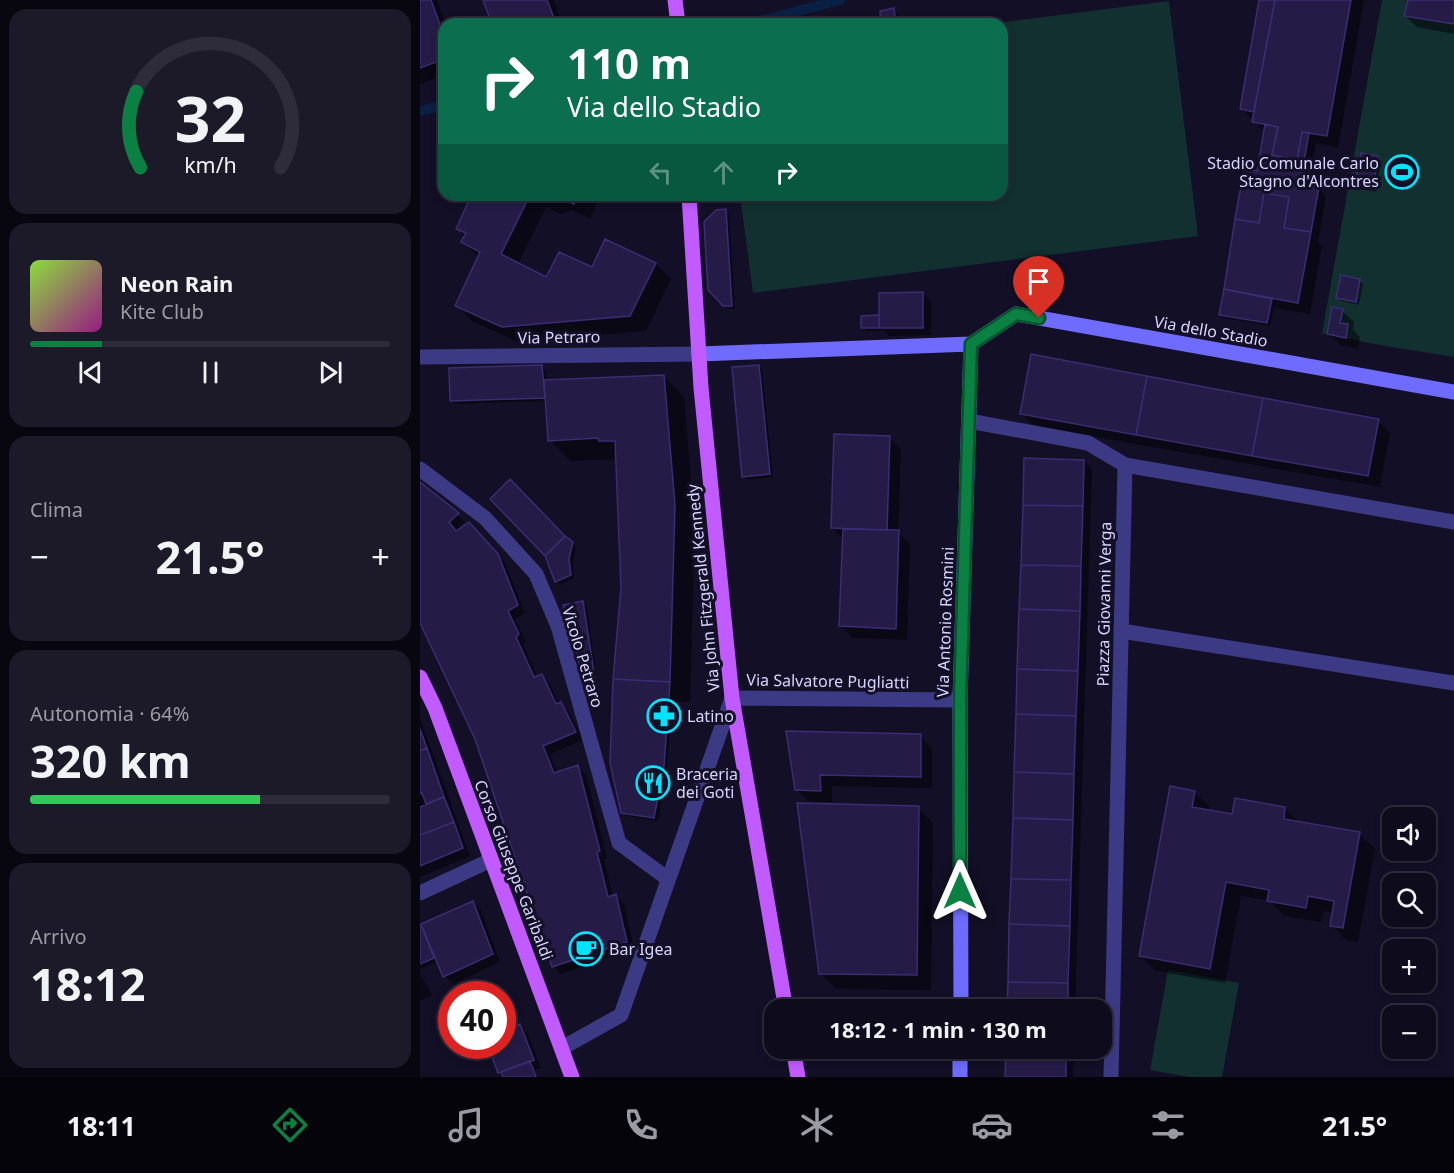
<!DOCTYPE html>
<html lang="it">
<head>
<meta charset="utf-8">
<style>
	body { margin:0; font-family:"Noto Sans",sans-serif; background:#1c1929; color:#f1f3f6; height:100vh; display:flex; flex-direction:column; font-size:22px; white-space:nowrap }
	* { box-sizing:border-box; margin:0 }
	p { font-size:20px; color:#9b9ba3 }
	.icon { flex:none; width:33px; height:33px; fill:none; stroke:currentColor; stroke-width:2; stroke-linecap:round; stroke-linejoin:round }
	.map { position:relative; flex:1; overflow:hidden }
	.details { display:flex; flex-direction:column; gap:9px; padding:9px; background:#08060f; width:420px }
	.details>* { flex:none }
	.banner { position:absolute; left:18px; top:18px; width:570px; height:183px; border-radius:18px; box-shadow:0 3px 9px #0003,0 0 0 2px #2e2b3b; background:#0b6e4f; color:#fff; overflow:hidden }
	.buttons { position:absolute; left:962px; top:807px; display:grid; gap:12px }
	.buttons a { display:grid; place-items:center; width:54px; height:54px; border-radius:12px; background:#0e0b1c; box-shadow:0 3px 9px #0003,0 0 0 2px #2e2b3b; font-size:30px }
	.speed { position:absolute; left:18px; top:981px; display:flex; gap:12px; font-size:30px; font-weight:700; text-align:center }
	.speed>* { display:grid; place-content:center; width:78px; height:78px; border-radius:50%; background:#0e0b1c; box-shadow:0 3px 9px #0003,0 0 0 2px #2e2b3b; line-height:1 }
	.speed .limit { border:9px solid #d22; background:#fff; color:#111 }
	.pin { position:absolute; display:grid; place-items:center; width:51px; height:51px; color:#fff; margin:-62px -26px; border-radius:50% 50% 50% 0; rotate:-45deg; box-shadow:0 0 6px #0007 }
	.pin .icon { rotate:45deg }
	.me { position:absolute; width:66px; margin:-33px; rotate:0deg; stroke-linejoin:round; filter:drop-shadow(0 0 4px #0008) }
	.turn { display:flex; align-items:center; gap:21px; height:126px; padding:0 30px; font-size:27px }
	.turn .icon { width:78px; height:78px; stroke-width:2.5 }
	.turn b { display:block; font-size:42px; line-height:51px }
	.lanes { display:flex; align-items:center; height:57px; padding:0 30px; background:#0003; justify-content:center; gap:30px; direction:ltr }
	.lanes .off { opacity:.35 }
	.big { font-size:45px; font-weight:700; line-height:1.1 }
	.details .tile { flex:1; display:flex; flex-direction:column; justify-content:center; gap:9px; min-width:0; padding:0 21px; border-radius:18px; background:#1c1929 }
	.details .dial { align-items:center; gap:0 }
	.dial svg { height:156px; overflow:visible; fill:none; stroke:#2e2b3b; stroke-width:7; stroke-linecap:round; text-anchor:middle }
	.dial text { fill:#f1f3f6; stroke:none }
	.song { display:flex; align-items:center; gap:18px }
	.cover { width:72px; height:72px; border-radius:9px; background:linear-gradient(135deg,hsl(90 70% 55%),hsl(310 70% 35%)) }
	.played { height:6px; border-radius:3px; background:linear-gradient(90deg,#0b8043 20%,#2e2b3b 20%) }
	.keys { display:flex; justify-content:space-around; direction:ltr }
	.heat { display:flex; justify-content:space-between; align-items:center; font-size:33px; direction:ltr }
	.charge { height:9px; border-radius:4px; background:linear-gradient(90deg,#34c759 64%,#2e2b3b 0) }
	.trip { position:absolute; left:344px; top:999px; width:348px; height:60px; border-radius:18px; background:#0e0b1c; box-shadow:0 3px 9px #0003,0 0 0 2px #2e2b3b; font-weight:700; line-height:60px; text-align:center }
	.dock { display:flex; height:96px; justify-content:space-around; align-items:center; background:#06040b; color:#9b9ba3 }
	.dock .icon { width:42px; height:42px }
	.dock .selected { color:#0b8043 }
	.dock b { font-size:27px; color:#f1f3f6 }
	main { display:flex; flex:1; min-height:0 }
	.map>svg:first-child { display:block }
	.green { fill:#12302f }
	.shadow { fill:#0007 }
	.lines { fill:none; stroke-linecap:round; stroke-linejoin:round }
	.stream { stroke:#0a1f44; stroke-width:10 }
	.building { fill:#241b47; stroke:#3b2d73; stroke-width:1.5 }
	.street { stroke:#3d3a85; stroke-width:15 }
	.secondary { stroke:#6f6bff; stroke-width:15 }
	.primary { stroke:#c25bff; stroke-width:15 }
	.route-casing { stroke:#07532c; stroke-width:15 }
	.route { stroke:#0b8043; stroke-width:10 }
	.labels { text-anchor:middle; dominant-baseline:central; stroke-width:6; stroke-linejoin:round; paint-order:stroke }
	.poi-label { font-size:16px; fill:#d9d4ff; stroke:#130f26; text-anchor:start }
	.street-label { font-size:16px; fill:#d9d4ff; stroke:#130f26 }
</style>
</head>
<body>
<main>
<section class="details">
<div class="tile dial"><svg viewBox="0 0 100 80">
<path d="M14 69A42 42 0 1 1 86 69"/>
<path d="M14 69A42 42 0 0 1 12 30" stroke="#0b8043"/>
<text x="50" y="56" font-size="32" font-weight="700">32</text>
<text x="50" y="72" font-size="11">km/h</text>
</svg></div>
<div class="tile">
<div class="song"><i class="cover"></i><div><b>Neon Rain</b><p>Kite Club</p></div></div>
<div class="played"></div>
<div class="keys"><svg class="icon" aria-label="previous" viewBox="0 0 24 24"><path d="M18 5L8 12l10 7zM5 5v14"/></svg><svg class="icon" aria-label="pause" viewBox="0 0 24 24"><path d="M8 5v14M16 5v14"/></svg><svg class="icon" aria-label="next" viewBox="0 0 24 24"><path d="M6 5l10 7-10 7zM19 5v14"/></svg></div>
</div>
<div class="tile"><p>Clima</p>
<div class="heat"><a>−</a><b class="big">21.5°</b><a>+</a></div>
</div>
<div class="tile"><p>Autonomia · 64%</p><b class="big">320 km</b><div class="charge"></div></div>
<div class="tile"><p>Arrivo</p><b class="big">18:12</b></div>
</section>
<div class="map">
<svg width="1034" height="1077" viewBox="0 0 1034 1077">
	<rect width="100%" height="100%" fill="#130f26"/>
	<!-- green -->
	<path class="green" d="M962,0H1034V357L959,345L902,333Z
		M749,1L778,236L333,293L320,195H582V24H569Z
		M748,970L819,983L802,1077H769L730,1070Z"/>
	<!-- shadow -->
	<path class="shadow" d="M0,0H17L26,24H24V75L0,84Z
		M64,0H134L142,24H73Z
		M841,0H944L918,148L896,143L888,187L898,188L906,196L898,242L902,246L890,314L854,308L850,326L804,318L800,314L805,289L838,173L845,132L834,121L835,118L830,117L822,109Z
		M990,0H1034V34L997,27L985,16Z
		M473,9L477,13L479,24H463Z
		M957,158L961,161L956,192L940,189L936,186Z
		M43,195H181L170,218L151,210L141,214L126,207L98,264L127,279L236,264L251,279L226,331L98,342L52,321L37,306L59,258L43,241L46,237L38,229L50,201Z
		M206,195H225L221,202Z
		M305,210L309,214L315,309H308L289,289Z
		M939,281L943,284L939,305L921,301L918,298Z
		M503,294L511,302V335L469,336L465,331H446L443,328Z
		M922,311L934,322L933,330L940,337L938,349L920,345L908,333Z
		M339,366L342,370L353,477L328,480L324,476Z
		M122,367L126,371V381L243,376L264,397L275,527L270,702L252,701L247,770L238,821L206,816L203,812L202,588L197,459L150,461L130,440L127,401L35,404L32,400Z
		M602,414L958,421L970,433L960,487L613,426Z
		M469,437L481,449L478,532L490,544L487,640L433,638L421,626L424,539L412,528Z
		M664,461L672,469L655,1010H589Z
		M0,484L45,522L38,529L39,530L57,532L85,563L105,613L95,619L106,643L103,645L118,678L122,676L130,684L139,705L141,704L149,712L163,740L130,754L137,773L158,767L166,775L187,858L184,860L193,897L196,896L204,904L214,949L141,974L133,966L56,738L0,619Z
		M145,537L156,547L153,562L154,578L140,585L136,581Z
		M163,603L167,607L177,682L169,684L165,680Z
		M0,718L50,856L0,877Z
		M367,732L500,736L512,748V788L412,786V802L388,801L376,789Z
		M774,792L790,807L789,812L813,816L864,808L880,823L939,834L955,849L938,942L927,941L912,925L914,913L904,911L901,922L864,916L850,901L821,896L805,983L736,971L721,956Z
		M498,808L513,823L511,990L416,989L401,973Z
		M53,902L61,910L80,962L33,984L25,976L18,961L0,969V926Z
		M0,973L12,995L0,1001Z
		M100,1026L108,1034L121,1068L115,1070L117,1077H84L79,1072L69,1046H82Z
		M587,1048H654L653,1077H586Z"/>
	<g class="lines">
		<!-- stream -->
		<path class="stream" d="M329,24L420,0
			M0,111L24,105"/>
	</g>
	<!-- building -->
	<path class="building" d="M0,0H11L24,36V59L0,68Z
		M63,0H127L134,18L118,24H72Z
		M839,0H855L834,112L820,109Z
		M855,0H931L907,136L882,132L877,160L852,155L858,127L832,122Z
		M988,0H1034V24L984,16Z
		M474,8L476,24H461L460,11Z
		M845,124L858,127L852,155L877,160L882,132L889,133L880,184L899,187L891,232L864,228L869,197L844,193L839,223L815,219L824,169L837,171Z
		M941,153L958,156L953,189L935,186Z
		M844,193L869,197L864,228L891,232L878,303L804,289L815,219L839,223Z
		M44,195H110L81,254L126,277L139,252L172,267L185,239L236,263L210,316L82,327L35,306L60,252L41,242L46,233L36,229L50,198Z
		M115,195H159L154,204L135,196L124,200Z
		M306,209L312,306H303L288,290L284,222L296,210Z
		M921,275L940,279L936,302L916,298Z
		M804,289L852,299L847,323L799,315Z
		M503,292V328H459V293Z
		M912,307L923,309L920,323L928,324L926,338L907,334Z
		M459,315V328H441V316Z
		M611,354L727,376L716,435L600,414Z
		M122,365L125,398L30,401L29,368Z
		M339,365L350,474L322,477L312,367Z
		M244,375L255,505L250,682L193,679L201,588L195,441H179L178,438L128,441L124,380Z
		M727,376L843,398L832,456L716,435Z
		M843,398L959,419L948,476L832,456Z
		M414,434L470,436L467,530L411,528Z
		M604,458L664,460L663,506L603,505Z
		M90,479L145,536L125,556L70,499Z
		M0,482L39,513L29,522L36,531L49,522L78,554L98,605L88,611L99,634L96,637L114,677L122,674L136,704L141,702L156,732L123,746L134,773L158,765L180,851L177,852L188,897L196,894L207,942L132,967L55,739L0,623Z
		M603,505L663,506L661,566L601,565Z
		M423,529L479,530L476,629L419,626Z
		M145,536L153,542L149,558L151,575L135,582L125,556Z
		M601,565L661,566L660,611L599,609Z
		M163,601L175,679L164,681L143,605Z
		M599,609L660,611L658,671L597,669Z
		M597,669L658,671L656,716L596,714Z
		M193,679L250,682L244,766L234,818L201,813L190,763Z
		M596,714L656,716L654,774L594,772Z
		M0,729L7,748L0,751Z
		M366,731L501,734V777L400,775L401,791L375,790Z
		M7,748L24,797L6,804L2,793L0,794V751Z
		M594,772L654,774L653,820L593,818Z
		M750,786L775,791L772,807L812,814L815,798L865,807L864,819L940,832L923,928L910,926L914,901L888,896L886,908L847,901L849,890L806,882L790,969L719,956Z
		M24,797L34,822L0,835V807Z
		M377,803L499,806L497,975L399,974Z
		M593,818L653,820L651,880L591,879Z
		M34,822L43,848L0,866V835Z
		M591,879L651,880L650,926L589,924Z
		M53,901L73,954L23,977L1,924Z
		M1,924L14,958L0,964V924Z
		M589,924L650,926L648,983L588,982Z
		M588,982L648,983V1010H587Z
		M100,1024L114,1060L78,1073L68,1046H82V1031Z
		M586,1048H646V1077H585Z
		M110,1061L116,1077H83L81,1072Z"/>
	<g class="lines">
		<!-- street -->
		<path class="street" d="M0,357L279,354
			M549,421L668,443L705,465L1034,522
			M0,469L65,518L116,574L138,626L199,843L248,879
			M701,631L1034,683
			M0,893L71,860
			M142,1048L201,1015L312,698L540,700
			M691,1077L705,465"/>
		<!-- secondary -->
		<path class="secondary" d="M551,344L596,314L1034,392
			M279,354L551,344
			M541,1010L540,700L551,344
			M540,1077V1048"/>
		<!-- primary -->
		<path class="primary" d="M255,0L258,24
			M269,195L281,388L312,698L366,1010
			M0,677L15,708L152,1077
			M373,1048L378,1077"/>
	</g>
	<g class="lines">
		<!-- route casing -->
		<g class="route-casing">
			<path id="route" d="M540,891V700L551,344L596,314L619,318"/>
		</g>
		<!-- route -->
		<use href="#route" class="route"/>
	</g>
	<!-- icons -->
	<defs>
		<g id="stadium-ring" transform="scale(1.725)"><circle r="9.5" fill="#130f26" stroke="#00e5ff" stroke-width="1.5"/><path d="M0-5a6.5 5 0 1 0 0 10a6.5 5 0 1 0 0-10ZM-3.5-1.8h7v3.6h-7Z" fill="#00e5ff"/></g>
		<g id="pharmacy-ring" transform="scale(1.725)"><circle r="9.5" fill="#130f26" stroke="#00e5ff" stroke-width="1.5"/><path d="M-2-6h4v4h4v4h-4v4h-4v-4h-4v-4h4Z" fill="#00e5ff"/></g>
		<g id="restaurant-ring" transform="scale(1.725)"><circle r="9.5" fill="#130f26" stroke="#00e5ff" stroke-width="1.5"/><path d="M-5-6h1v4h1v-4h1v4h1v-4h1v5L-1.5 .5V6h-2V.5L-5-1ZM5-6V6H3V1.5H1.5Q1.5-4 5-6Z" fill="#00e5ff"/></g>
		<g id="cafe-ring" transform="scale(1.725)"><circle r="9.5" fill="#130f26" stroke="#00e5ff" stroke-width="1.5"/><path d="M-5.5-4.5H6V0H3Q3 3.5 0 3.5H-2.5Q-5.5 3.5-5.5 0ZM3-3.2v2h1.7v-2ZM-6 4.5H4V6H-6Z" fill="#00e5ff"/></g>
	</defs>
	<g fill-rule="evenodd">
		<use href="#stadium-ring" x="982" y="172"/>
		<use href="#pharmacy-ring" x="244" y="716"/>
		<use href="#restaurant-ring" x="233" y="783"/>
		<use href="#cafe-ring" x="166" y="949"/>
	</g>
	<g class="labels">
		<!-- poi labels -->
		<g class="poi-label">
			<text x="959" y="163" text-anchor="end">Stadio Comunale Carlo<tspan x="959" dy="18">Stagno d'Alcontres</tspan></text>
			<text x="267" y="716">Latino</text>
			<text x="256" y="774">Braceria<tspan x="256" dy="18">dei Goti</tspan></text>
			<text x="189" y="949">Bar Igea</text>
		</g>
		<!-- street labels -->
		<g class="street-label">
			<text transform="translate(791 331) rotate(10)">Via dello Stadio</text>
			<text transform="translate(139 337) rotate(-1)">Via Petraro</text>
			<text transform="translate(283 588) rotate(-96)">Via John Fitzgerald Kennedy</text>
			<text transform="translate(684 604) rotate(-89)">Piazza Giovanni Verga</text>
			<text transform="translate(525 622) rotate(-88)">Via Antonio Rosmini</text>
			<text transform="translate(163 657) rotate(73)">Vicolo Petraro</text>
			<text transform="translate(408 681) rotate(1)">Via Salvatore Pugliatti</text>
			<text transform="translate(94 870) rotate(69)">Corso Giuseppe Garibaldi</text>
		</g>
	</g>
</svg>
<div class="buttons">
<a><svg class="icon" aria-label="sound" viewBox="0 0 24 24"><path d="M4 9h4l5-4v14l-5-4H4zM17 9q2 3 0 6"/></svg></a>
<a><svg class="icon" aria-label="search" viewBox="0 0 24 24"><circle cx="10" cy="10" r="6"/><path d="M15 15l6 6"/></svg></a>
<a>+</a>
<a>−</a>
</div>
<div class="speed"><div class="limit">40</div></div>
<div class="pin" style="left:619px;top:318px;background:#d93025"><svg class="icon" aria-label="arrive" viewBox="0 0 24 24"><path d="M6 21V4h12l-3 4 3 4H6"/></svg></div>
<svg class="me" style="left:540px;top:891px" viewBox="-20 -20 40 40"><path d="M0-17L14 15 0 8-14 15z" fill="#0b8043" stroke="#fff" stroke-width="4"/></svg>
<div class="trip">18:12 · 1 min · 130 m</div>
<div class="banner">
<div class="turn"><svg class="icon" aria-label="right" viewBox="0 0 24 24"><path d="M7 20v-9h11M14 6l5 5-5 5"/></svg><div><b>110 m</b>Via dello Stadio</div></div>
<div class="lanes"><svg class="icon off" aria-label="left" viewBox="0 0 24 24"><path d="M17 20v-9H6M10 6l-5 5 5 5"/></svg><svg class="icon off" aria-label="ahead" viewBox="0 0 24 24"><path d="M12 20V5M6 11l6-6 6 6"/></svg><svg class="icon" aria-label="right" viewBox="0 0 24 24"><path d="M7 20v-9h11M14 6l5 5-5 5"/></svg></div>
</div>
</div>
</main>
<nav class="dock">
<b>18:11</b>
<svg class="icon selected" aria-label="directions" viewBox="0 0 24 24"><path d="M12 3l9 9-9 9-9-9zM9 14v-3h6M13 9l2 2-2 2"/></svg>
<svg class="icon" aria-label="music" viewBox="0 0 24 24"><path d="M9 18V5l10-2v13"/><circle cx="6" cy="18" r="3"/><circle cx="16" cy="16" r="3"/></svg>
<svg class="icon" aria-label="phone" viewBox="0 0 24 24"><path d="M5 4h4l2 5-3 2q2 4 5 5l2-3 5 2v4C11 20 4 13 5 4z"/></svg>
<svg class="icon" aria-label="climate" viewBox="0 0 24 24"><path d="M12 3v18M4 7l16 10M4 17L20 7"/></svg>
<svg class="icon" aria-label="car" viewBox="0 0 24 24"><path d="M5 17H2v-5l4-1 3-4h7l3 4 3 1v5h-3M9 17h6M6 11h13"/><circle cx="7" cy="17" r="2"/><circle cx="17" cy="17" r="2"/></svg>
<svg class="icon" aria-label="filters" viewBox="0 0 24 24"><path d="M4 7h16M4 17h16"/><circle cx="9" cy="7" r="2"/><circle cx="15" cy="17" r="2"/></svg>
<b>21.5°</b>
</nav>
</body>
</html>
